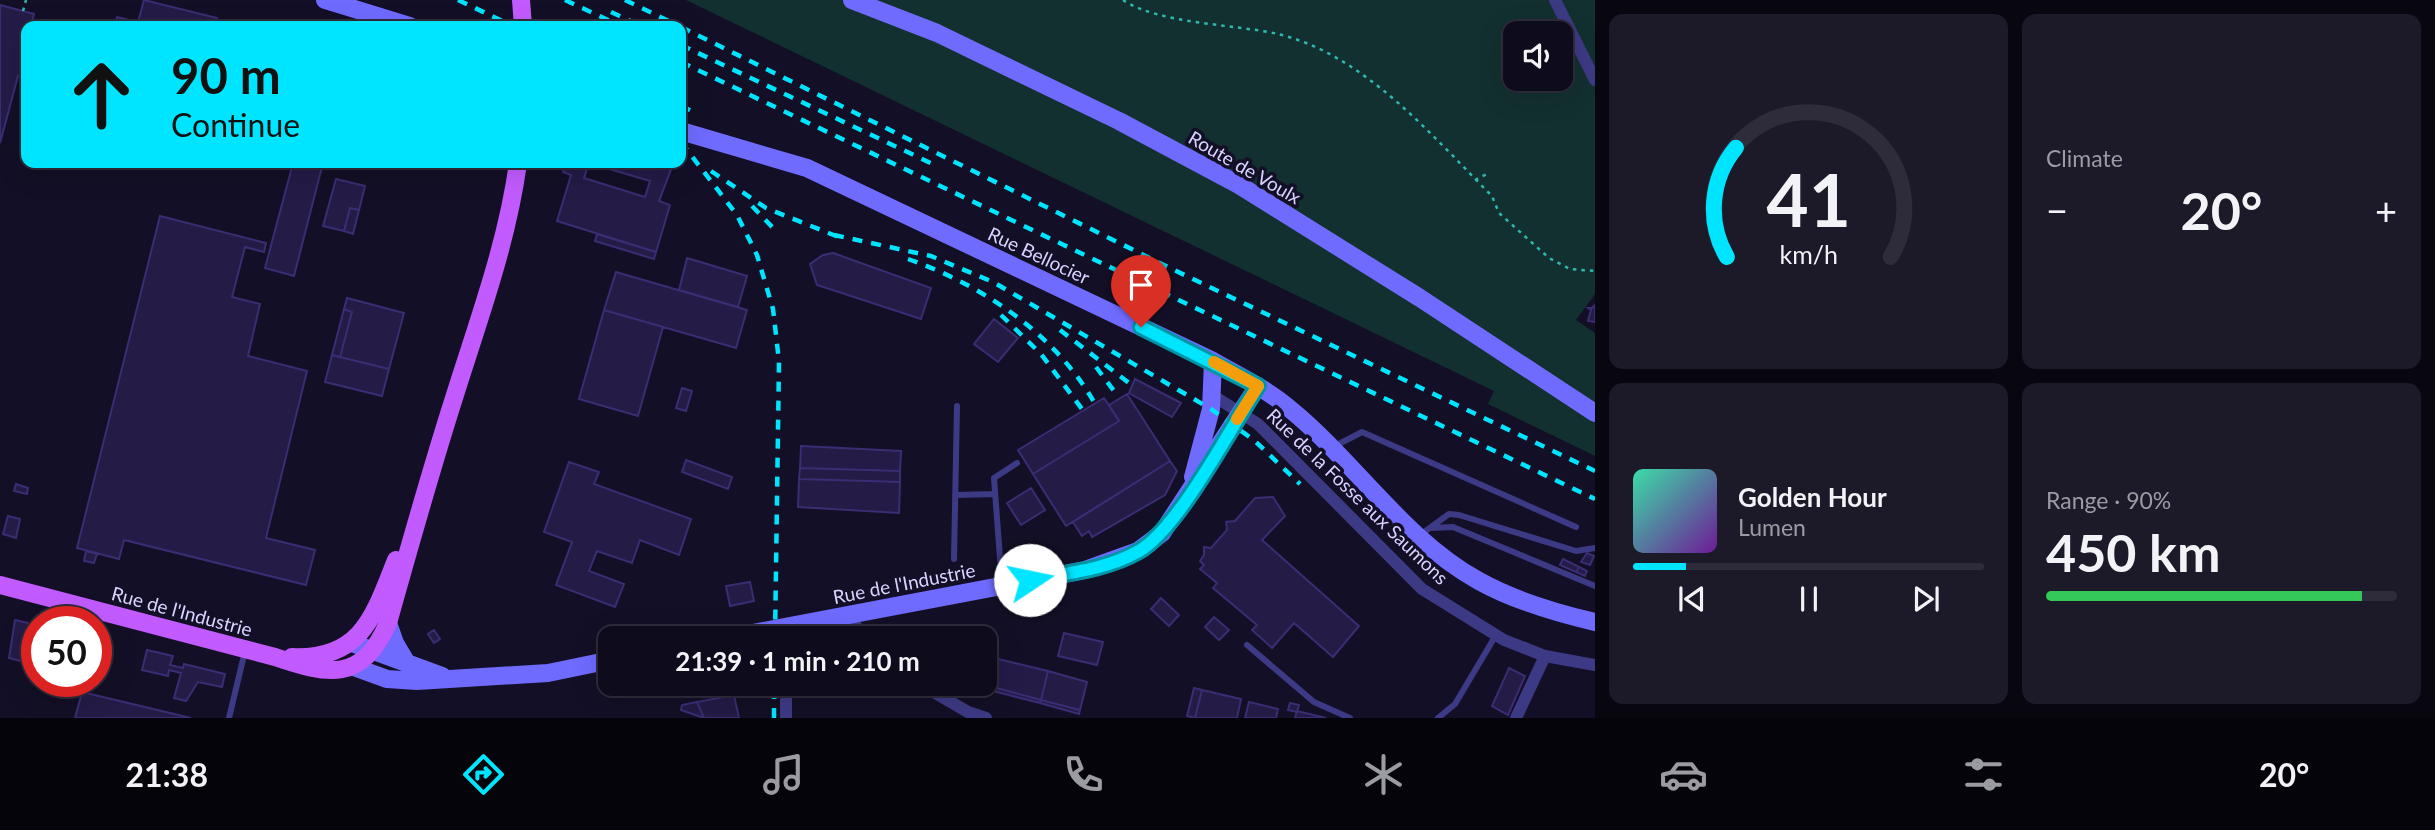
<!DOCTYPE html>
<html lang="en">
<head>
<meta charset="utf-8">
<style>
	body { margin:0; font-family:Lato,sans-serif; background:#1c1929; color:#f1f3f6; height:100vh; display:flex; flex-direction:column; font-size:26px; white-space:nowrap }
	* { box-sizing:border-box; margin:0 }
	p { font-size:23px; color:#9b9ba3 }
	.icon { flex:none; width:38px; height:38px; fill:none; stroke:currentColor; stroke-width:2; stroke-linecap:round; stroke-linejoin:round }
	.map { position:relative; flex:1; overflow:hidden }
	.drawer { display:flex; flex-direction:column; gap:14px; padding:14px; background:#08060f; width:840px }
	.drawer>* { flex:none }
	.top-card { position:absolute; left:21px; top:21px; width:665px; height:147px; border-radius:14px; box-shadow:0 7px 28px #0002,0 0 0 2px #2e2b3b; background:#00e5ff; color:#111; overflow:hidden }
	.fabs { position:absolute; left:1503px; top:21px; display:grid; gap:14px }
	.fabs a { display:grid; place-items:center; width:70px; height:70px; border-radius:14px; background:#0e0b1c; box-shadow:0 7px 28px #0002,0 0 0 2px #2e2b3b; font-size:35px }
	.speed { position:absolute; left:21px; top:606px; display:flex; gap:14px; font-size:35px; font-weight:700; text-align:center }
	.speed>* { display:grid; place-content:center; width:91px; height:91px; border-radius:50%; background:#0e0b1c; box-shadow:0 7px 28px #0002,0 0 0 2px #2e2b3b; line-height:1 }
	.speed .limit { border:10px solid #d22; background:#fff; color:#111 }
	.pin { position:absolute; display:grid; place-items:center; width:60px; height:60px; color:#fff; margin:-72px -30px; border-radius:50% 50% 50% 0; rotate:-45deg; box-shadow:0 0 7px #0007 }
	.pin .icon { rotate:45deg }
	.me { position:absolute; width:77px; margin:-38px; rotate:79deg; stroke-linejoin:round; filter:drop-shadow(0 0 5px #0008) }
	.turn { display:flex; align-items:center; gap:24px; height:147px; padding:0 35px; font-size:32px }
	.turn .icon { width:91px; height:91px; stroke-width:2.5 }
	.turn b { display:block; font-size:49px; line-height:60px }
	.big { font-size:52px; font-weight:700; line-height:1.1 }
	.drawer .widget { flex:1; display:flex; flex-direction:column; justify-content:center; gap:10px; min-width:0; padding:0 24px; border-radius:14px; background:#1c1929 }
	.drawer .dial { align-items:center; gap:0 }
	.dial svg { height:182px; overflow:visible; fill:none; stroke:#2e2b3b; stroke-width:7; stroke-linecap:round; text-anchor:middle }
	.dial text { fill:#f1f3f6; stroke:none }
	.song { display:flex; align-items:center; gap:21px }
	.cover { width:84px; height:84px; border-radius:10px; background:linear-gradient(135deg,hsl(160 70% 55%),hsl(280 70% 35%)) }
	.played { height:7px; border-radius:4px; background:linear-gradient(90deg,#00e5ff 15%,#2e2b3b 15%) }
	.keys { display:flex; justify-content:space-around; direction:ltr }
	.heat { display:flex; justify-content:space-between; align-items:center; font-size:38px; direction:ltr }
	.charge { height:10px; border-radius:5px; background:linear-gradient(90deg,#34c759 90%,#2e2b3b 0) }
	.drawer .tiles { flex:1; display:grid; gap:14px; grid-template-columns:repeat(2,1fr) }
	.trip { position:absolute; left:598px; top:626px; width:399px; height:70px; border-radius:14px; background:#0e0b1c; box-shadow:0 7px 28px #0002,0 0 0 2px #2e2b3b; font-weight:700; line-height:70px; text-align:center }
	.dock { display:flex; height:112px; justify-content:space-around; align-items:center; background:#06040b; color:#9b9ba3 }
	.dock .icon { width:49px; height:49px }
	.dock .on { color:#00e5ff }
	.dock b { font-size:32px; color:#f1f3f6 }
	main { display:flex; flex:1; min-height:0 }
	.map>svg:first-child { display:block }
	.green { fill:#12302f; fill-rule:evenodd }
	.building { fill:#241b47; stroke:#3b2d73; stroke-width:2; fill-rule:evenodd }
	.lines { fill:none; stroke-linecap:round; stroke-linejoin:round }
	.path { stroke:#2fb8b0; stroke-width:2.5; stroke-dasharray:3.5 5; stroke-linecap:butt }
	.lane { stroke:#3d3a85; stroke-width:6 }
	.street { stroke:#3d3a85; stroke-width:12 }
	.secondary { stroke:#6f6bff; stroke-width:18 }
	.primary { stroke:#c25bff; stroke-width:18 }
	.rail { stroke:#00e5ff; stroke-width:4.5; stroke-dasharray:10 9; stroke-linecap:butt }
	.route-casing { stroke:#0095a6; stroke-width:18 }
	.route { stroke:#00e5ff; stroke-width:12 }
	.slow { stroke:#f59e0b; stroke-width:12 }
	.labels { text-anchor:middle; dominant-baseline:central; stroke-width:7; stroke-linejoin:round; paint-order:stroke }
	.street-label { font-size:19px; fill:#d9d4ff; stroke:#130f26 }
</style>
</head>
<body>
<main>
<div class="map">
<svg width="1595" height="718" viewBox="0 0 1595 718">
	<rect width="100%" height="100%" fill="#130f26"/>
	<!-- green -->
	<path class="green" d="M686,0H1595V294L1576,320L1595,333V456L1488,404L1494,391ZM1516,33H1561V79H1516Z"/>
	<!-- building -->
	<path class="building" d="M144,0L217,18L215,26H115L117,17L138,22Z
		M0,5L34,14L31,26H26L22,61L26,62V78L18,76L0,143Z
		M329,21L351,26H328Z
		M293,163H323L294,276L265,268Z
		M566,163H660L672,167L659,201L670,205L656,252L557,221L571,175L563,172ZM589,163L650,181L645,197L584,178Z
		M336,179L365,186L359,210L350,208L344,231L323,226Z
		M350,208L359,210L353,234L344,231Z
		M160,216L266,243L264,252L245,247L232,297L260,304L248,356L307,371L266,538L315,550L306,585L124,540L119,559L77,548Z
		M597,234L656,252L654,259L595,241Z
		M833,253L931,288L921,319L817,285L810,264L823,255Z
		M687,258L747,276L738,307L679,290Z
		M616,272L747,310L736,348L604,310Z
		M347,298L404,313L389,369L340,357L352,312L344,309Z
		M1595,305V322L1588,321L1591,310L1588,308H1592Z
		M344,309L352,312L340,357L332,355Z
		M604,310L663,327L638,416L579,399Z
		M994,319L1018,338L998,362L974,344Z
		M332,355L389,369L382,396L325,382Z
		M1135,379L1181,403L1172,417L1129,393Z
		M682,388L692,391L686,411L676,408Z
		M1127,394L1170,461L1066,526L1033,474L1119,421L1109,405Z
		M1104,398L1119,421L1033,474L1018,450Z
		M801,446L901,451L900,471L800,468Z
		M686,460L732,477L728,489L682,472Z
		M1170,461L1177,471L1165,495L1092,537L1089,531L1082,536L1073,522Z
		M569,462L599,472L594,484L691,519L679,555L640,540L632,563L597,551L589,571L624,584L615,607L556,585L572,542L544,532Z
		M800,468L900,471V482L799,479Z
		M799,479L900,482L899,513L798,507Z
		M16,484L28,488L27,494L14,491Z
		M1031,488L1045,510L1021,525L1007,503Z
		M1273,497L1285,516L1262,540L1359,626L1333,657L1294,623L1272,648L1252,630L1257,625L1213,588L1217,583L1200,569L1204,565L1200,561L1204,555V547L1211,548L1227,530L1226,522L1235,521L1255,498Z
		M8,516L20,519L16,538L3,534Z
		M86,551L97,554L94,563L84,561Z
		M1587,553L1594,556L1590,565L1581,562Z
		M1563,559L1579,567L1576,572L1560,565Z
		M1579,567L1587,571L1585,576L1576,572Z
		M750,582L754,601L730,606L726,586Z
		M1161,598L1179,615L1169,626L1151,609Z
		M1214,617L1229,630L1219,640L1205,627Z
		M15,620L37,625L35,665L9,658Z
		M434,630L440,639L434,643L428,634Z
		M1064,633L1103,642L1097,665L1058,656Z
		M147,650L173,656L170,665L183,668L184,664L225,674L222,687L198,682L186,701L174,698L181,673L169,670L168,676L142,670Z
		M990,657L1048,671L1041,700L982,684H985Z
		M1509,668L1525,676L1508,715L1492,706Z
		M1048,671L1087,682L1080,710L1041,700Z
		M982,684L1041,700L1040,703L981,688Z
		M1194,688L1202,690L1195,718L1187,716Z
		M1202,690L1241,699L1237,718H1195Z
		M82,692L191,718H75Z
		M734,695L739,718H704L697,702Z
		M1041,700L1080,710L1079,714L1040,703Z
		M697,702L704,718L681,710L682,705Z
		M1249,702L1278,709L1276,718H1245Z
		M1290,703L1299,705L1297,712L1288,710Z
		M1297,711L1326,718H1295Z"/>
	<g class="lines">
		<!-- path -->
		<path class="path" d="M1123,0C1159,24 1234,24 1278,34C1365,55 1431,135 1492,196L1499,213L1549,258L1570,269L1595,271
			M23,11L26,0
			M1475,180L1487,174"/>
		<!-- lane -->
		<path class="lane" d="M1335,446L1362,432L1576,527
			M955,495L995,494
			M1431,528L1453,527L1595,586
			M1420,535L1449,514L1459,515L1576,551L1595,548
			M954,559L957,406
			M1002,585L994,478L1017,463
			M1247,645L1314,702L1350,718
			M229,718L245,651
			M1438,718L1455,704L1496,635"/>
		<!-- street -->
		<path class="street" d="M1555,0L1595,80
			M1212,395L1258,424L1422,589L1504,640L1545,656L1595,665
			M847,615L867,639
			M920,684L968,712L986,718
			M786,718V684
			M1516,718L1545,656"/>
		<!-- secondary -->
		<path class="secondary" d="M325,0L410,26
			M852,0L937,33L1119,121L1239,185L1420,298L1595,413
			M681,131L807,168L1213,361C1239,376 1267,389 1290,409C1356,463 1403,539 1479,581C1515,601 1556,613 1595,622
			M1193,477L1211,409L1213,361
			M388,623L395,643L408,665
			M722,639L1085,570L1138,551L1162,533L1258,386
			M352,643L442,676
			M354,667L387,679L417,681L548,673L611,660"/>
		<!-- primary -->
		<path class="primary" d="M521,0L523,26
			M0,585L275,657C328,675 362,683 388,623C409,548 430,473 454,398C478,321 507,244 518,163
			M292,657C362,660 374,615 396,560"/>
		<!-- rail -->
		<path class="rail" d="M458,0L513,26
			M565,0L621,26
			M625,0L679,26
			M611,12L641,26
			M681,27L1172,269L1595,471
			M681,45L937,166
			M681,62L1595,499
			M681,106L696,113
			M681,142L737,215L757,255L773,309L779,361L775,639
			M711,171L766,208L841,238
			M752,206L776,231
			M834,235L931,256L993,282L1211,409L1255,441L1300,484
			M908,259C982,285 1054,333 1094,402
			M1001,315L1041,354L1082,409
			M1060,330L1129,383
			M1096,367L1117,395
			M774,718V684"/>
	</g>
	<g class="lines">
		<!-- route casing -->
		<g class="route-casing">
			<path id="route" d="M1030,580C1066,573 1106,570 1139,551C1178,529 1231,427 1258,386L1141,327"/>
		</g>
		<!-- route -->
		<use href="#route" class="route"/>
		<!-- slow -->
		<path class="slow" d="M1214,362L1258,386L1237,419"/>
	</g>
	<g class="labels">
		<!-- street labels -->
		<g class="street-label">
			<text transform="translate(1245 167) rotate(30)">Route de Voulx</text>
			<text transform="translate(1039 255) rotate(25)">Rue Bellocier</text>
			<text transform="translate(1358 496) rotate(44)">Rue de la Fosse aux Saumons</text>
			<text transform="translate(904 583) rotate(-11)">Rue de l'Industrie</text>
			<text transform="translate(182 611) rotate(15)">Rue de l'Industrie</text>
		</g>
	</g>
</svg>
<div class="fabs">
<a><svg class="icon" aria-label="sound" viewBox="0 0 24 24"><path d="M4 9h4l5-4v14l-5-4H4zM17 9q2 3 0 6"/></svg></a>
</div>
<div class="speed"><div class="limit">50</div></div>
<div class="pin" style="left:1141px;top:327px;background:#d93025"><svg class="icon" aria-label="arrive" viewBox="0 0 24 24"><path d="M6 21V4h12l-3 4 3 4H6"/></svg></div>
<svg class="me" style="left:1030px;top:580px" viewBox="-20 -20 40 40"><circle r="19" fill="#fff"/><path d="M0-13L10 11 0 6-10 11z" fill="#00e5ff"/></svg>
<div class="trip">21:39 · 1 min · 210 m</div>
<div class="top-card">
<div class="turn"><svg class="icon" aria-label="ahead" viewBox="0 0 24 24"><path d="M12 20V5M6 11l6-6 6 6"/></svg><div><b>90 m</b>Continue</div></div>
</div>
</div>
<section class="drawer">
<div class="tiles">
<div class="widget dial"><svg viewBox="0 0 100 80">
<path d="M14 69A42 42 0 1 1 86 69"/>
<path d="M14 69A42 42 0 0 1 18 21" stroke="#00e5ff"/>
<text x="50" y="56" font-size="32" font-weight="700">41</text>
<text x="50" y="72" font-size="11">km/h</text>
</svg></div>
<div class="widget"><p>Climate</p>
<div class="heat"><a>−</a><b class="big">20°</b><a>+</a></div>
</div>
<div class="widget">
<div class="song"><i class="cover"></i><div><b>Golden Hour</b><p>Lumen</p></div></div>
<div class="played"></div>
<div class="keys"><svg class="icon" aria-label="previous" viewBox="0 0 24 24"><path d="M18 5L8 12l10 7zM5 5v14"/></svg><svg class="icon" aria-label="pause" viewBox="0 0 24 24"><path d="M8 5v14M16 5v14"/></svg><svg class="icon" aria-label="next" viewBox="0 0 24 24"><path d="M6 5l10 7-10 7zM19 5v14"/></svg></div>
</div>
<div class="widget"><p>Range · 90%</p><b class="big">450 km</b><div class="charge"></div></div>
</div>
</section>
</main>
<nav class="dock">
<b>21:38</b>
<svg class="icon on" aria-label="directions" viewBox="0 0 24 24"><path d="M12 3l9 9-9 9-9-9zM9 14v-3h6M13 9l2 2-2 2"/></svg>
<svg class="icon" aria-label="music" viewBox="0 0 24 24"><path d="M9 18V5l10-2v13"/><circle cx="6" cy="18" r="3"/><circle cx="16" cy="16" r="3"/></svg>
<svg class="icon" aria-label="phone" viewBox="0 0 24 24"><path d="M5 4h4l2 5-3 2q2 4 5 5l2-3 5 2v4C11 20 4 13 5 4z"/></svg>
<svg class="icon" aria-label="climate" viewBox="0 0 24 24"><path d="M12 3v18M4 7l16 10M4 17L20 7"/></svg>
<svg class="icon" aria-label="car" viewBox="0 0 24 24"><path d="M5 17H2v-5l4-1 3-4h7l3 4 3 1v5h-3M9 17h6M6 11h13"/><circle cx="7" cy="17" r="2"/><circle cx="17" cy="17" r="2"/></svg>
<svg class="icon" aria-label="filters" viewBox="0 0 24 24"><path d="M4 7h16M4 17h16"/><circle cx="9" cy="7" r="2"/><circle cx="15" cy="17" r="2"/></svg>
<b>20°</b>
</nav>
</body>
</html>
